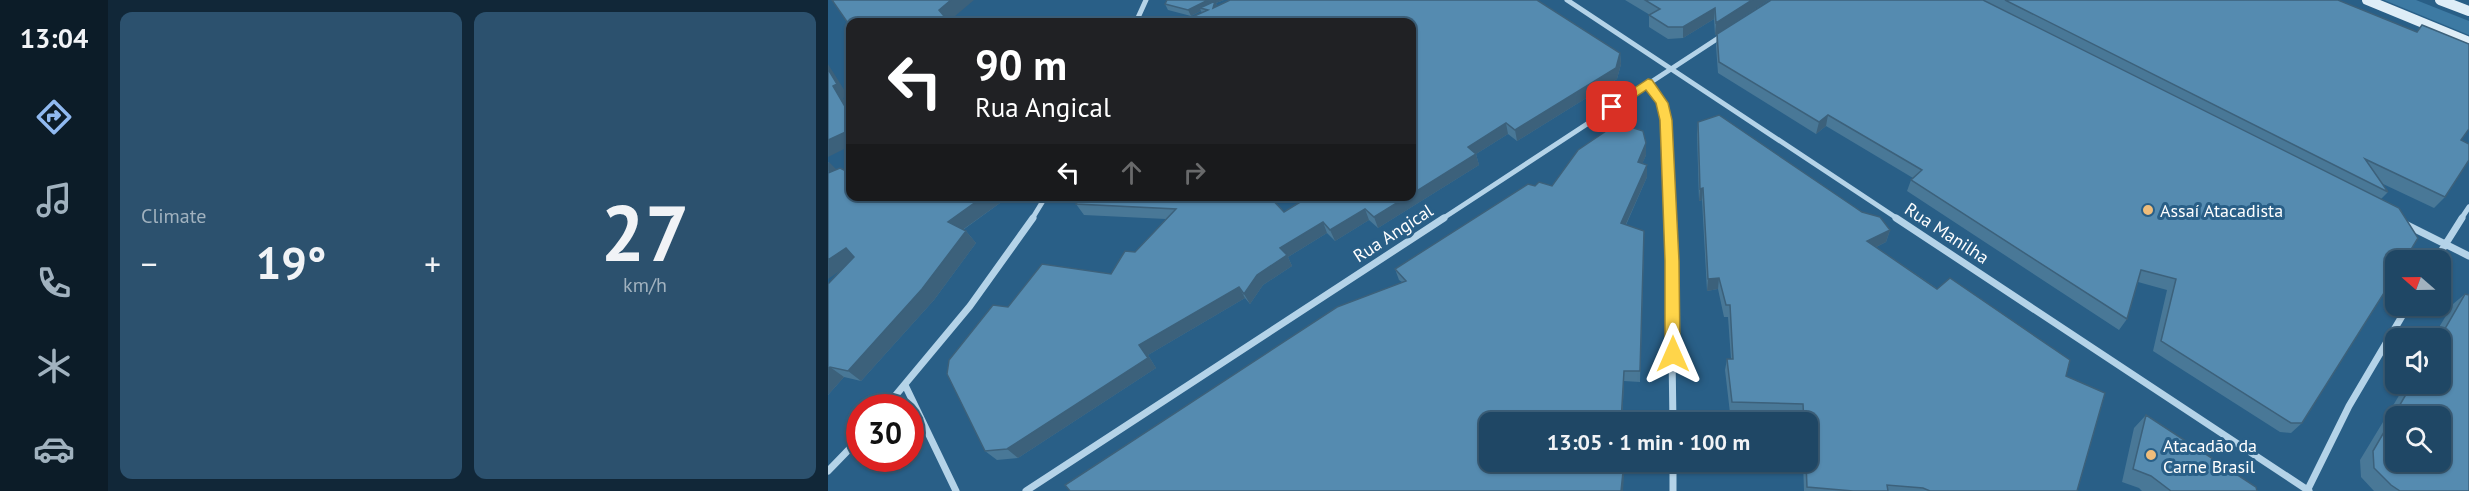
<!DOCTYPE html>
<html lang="en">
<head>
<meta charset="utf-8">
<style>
	body { margin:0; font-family:"PT Sans",sans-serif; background:#2c516e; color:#f1f3f6; height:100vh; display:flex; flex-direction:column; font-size:22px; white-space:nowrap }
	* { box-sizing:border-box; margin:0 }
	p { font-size:20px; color:#a1b2bf }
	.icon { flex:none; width:33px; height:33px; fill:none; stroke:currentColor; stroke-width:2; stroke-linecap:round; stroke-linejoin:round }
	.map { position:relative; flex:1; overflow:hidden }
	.details { display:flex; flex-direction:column; gap:12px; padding:12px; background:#112738; width:720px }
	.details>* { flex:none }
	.guide { position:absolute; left:18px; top:18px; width:570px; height:183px; border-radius:12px; box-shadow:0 2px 4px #0004,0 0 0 2px #3c5f79; background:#202124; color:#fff; overflow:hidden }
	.needle { width:39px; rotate:290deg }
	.buttons { position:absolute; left:1557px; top:250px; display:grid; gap:12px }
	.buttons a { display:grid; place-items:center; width:66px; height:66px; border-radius:12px; background:#1f4765; box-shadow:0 2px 4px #0004,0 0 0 2px #3c5f79; font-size:30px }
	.speed { position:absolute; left:18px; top:394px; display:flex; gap:12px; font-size:30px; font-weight:700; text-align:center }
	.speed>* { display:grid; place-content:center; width:78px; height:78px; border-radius:50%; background:#1f4765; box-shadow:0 2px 4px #0004,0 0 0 2px #3c5f79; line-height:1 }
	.speed .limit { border:9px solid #d22; background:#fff; color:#111 }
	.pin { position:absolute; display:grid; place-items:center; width:51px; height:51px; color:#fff; margin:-26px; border-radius:12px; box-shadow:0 3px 9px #0006 }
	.me { position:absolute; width:66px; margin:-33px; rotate:0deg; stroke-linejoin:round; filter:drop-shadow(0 0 4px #0008) }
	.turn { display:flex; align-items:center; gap:21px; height:126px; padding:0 30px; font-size:27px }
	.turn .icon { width:78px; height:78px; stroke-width:2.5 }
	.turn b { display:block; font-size:42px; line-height:51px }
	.lanes { display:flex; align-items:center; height:57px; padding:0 30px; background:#0003; justify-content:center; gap:30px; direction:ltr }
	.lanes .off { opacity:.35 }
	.big { font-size:45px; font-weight:800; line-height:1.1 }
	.details .tile { flex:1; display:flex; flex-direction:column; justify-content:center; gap:9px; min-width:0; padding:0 21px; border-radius:12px; background:#2c516e }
	.details .dial { align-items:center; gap:0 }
	.dial b { font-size:78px; line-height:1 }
	.heat { display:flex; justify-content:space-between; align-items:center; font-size:33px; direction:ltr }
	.details .tiles { flex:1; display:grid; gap:12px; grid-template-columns:repeat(2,1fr) }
	.trip { position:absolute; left:651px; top:412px; width:339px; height:60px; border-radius:12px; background:#1f4765; box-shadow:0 2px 4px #0004,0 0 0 2px #3c5f79; font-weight:800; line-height:60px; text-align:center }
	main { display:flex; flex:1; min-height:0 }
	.tab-bar { display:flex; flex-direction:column; width:108px; justify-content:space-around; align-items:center; background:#0c1c28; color:#a1b2bf }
	.tab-bar .icon { width:42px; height:42px }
	.tab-bar .current { color:#90b9f0 }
	.tab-bar b { font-size:27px; color:#f1f3f6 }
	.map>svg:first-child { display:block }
	.green { fill:#3d7aa3 }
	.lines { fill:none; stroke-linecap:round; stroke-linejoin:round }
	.minor-far1 { stroke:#b4d3e8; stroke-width:5 }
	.minor { stroke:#b4d3e8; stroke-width:7 }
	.secondary { stroke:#deedf7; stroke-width:10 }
	.wall { fill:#497897 }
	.shaded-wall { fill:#3c617b }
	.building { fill:#558bb0; stroke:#3c617b; stroke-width:1.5; fill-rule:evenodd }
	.route { fill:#ffd54a; stroke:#a68a30; stroke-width:1.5 }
	.poi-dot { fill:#efbd7b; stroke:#295f87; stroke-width:2 }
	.labels { text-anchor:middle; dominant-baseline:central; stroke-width:6; stroke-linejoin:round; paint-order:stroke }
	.poi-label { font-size:18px; fill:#fff; stroke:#295f87; text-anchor:start }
	.street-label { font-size:18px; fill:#fff; stroke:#295f87 }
</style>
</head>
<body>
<main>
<nav class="tab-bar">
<b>13:04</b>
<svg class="icon current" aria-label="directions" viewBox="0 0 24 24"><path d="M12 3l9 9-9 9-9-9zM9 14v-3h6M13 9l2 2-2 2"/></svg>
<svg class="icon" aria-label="music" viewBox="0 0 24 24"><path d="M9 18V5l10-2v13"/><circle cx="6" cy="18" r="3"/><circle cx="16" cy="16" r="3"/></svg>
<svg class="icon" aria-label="phone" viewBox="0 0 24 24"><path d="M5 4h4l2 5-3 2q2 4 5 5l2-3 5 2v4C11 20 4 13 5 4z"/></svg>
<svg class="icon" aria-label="climate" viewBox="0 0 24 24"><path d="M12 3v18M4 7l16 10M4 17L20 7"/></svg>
<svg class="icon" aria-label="car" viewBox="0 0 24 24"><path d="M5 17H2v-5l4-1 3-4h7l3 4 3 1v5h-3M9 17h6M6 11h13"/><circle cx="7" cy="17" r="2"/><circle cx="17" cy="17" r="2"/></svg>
</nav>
<section class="details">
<div class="tiles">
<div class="tile"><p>Climate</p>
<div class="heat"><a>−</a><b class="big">19°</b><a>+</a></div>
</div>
<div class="tile dial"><b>27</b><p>km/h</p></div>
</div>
</section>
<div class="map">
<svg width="1641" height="491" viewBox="0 0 1641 491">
	<rect width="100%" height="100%" fill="#295f87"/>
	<!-- green -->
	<path class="green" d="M1556,0H1588L1641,21V35Z"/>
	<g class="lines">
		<!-- minor-far1 -->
		<path class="minor-far1" d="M739,0L1070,219
			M308,22L318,0
			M820,83L834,103L838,120L842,219
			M204,219L218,196
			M614,219L895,35
			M1633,219L1641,207"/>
		<!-- minor -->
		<path class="minor" d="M842,218L845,423
			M1068,218L1481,491
			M1577,224L1641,256
			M1607,261L1634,218
			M77,385L128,491
			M57,408L142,306L205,218
			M845,462V491
			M0,471L32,438
			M198,491L616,218
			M1479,491L1521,406L1580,306"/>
		<!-- secondary -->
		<path class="secondary" d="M1539,0L1641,42
			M1612,0L1641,11"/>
	</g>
	<!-- wall -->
	<path class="wall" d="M339,0H396L388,3L389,6L402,0H709L792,53L793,64L789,79L689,141L680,134L648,154L651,165L550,228L541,220L507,241L499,233L460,257L464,266L435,285L422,304L417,298L320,355L328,368L190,458L169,460L157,451L119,374L121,360L165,305L180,307L214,264L283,274L297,251L307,252L338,219L256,215L248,204L253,196H441L456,212L482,196H584V22H353L374,13L373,11L363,16L340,10L337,4Z
		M797,0H941L887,35L886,19L855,38L840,39L821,27V15H822Z
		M943,0H1510L1633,140L1617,197L1606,208L1553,183L1560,192L1553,199L1474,423L1463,433L1452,432L1325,351L1339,290L1310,282L1299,319L1291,330L1079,191L1083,180L1085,178L998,126L988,134L890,73L888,46L889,34Z
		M870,122L1025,206L1062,230L1058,242L1048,247L1238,376L1251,481L1249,491H976L975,462H980V423H973L972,415L902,413L897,370L899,359H903L900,317H896L890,289L879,291L874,200L871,201L869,134Z
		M818,143V155L814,164L819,177L798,225L816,243L812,382L796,381L794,422L571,280L567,269L707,186H724Z
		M0,162L8,170L22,196L169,199L172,203L135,230L138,231L148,243L106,300L33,381L16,377L0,395V284L13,270L1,172L0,171Z
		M1637,294L1641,491H1546L1533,477L1532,460L1578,384H1612V339H1604L1625,304Z
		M1318,415L1429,491H1314L1311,488L1294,482L1306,428Z"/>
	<!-- shaded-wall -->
	<path class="shaded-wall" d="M123,0H146L120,22L111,10Z
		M380,0H396L388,3L392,12L385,8H372L373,11L363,16L360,10Z
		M924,0H941L887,35L888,23Z
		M887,8L886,19L855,38V27Z
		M792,53L793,64L789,79L689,141L687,130Z
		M0,64L20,96L15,98L22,109V115L5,86L0,69Z
		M1000,115L998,126L988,134L991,122Z
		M678,123L680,134L648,154L651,165L550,228L546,217L580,196H584V194L640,147Z
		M22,130V146L0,157V140Z
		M818,143V155L810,174V162Z
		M1,162L13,174L6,177L0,171V163Z
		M819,165V177L793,235V223Z
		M875,188L874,200L871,201L872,189Z
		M156,196H172L169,199L172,203L130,233L120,222Z
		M537,209L541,220L507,241L502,230Z
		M495,222L499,233L460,257L464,266L435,285L422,304L416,294L429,275L452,248Z
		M1062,230L1058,242L1036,253L1039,241Z
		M138,231L148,243L106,300L33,381L20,371Z
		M18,248L30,259L0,279V260Z
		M891,278L890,289L879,291L880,279Z
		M411,287L417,298L320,355L328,368L190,458L179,449L311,345Z
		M2,367L16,377L0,395V369Z
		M796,371V381L794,423H793Z
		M796,462H797L795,491H793Z"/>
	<!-- building -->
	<path class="building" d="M4,0H123L111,10L121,22H22V26Z
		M339,0H380L360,10L337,4Z
		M402,0H709L792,53L788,68L687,130L678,123L640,147L648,154L584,194V22H353L380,10L372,8L387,1L385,8Z
		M817,0H924L888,23L887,8L855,27H840L821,15L832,9Z
		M943,0H1155L1571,208L1590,238L1576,261H1568V274L1474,423H1463L1333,341L1348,279L1313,270L1299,319L1083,180L1094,170L1000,115L991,122L891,62L889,34Z
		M1177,0H1510L1589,32L1594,25L1641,44V129L1633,140L1641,144V160L1617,197L1537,159L1560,192Z
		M0,69L9,84L5,86L22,115V130L0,140Z
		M891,115L1025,206L1034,212L1052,217L1062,230L1039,241L1109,289L1122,278L1242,360L1238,376L1277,393L1249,491H1102L1095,488L1059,485L1060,491H1025L979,487L978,462H980V423H976L975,404L904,402L899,359H905L902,305H898L891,278L880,279L875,188L872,189L870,122Z
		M790,123L815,131L818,143L810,162L819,165L793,223L816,231L812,371H796L793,422L799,423H662V462H796L793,491H242L237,485L509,307L578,281L567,269L700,184L707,186L711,182L724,186L750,150Z
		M12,168L22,173V196H156L120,222L138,231L94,289L20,371L2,367L0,369V284L26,257L18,248L0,260V173Z
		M253,196H441L456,212L482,196H580L546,217L537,209L502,230L495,222L452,248L459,255L429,275L416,294L411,287L311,345L320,358L179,449L157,451L119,374L121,360L165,305L180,307L214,264L283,274L297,251L307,252L348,209L248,204Z
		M1637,294L1641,295V491H1572L1563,485L1546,468L1545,451L1584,384H1612V339H1611ZM1568,417H1612V462H1568Z
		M1318,415L1428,487L1429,491H1343L1323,476L1305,469Z"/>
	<!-- route -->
	<path class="route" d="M820,79L824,80L840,103L844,120L851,261L852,354L850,358L845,360L839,358L837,354V261L832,120L828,103L818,90L788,110L784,111L778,107Z"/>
	<!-- markers -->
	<g class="poi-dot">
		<circle cx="1320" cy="210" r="6"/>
		<circle cx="1323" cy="455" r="6"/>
	</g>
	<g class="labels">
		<!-- poi labels -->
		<g class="poi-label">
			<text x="1332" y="210">Assaí Atacadista</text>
			<text x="1335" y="445">Atacadão da<tspan x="1335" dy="21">Carne Brasil</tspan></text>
		</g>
		<!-- street labels -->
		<g class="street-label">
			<text transform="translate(565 233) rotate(-33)">Rua Angical</text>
			<text transform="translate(1119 233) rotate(33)">Rua Manilha</text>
		</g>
	</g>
</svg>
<div class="buttons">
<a><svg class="needle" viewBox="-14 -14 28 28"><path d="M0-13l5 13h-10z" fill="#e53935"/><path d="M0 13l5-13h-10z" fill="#a1b2bf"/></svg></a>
<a><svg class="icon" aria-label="sound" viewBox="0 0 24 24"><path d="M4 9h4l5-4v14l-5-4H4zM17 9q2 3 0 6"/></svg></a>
<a><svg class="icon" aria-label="search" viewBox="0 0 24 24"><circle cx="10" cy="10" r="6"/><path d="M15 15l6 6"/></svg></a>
</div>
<div class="speed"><div class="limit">30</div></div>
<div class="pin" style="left:784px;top:107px;background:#d93025"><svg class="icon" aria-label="arrive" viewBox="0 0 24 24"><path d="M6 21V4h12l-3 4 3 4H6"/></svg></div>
<svg class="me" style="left:845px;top:354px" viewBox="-20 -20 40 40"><path d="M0-17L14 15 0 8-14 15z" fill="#ffd54a" stroke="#fff" stroke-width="4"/></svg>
<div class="trip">13:05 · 1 min · 100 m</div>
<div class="guide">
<div class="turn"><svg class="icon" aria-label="left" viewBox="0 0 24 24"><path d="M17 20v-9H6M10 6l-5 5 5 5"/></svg><div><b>90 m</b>Rua Angical</div></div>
<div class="lanes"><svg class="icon" aria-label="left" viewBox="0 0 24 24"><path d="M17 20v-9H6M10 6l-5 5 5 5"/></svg><svg class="icon off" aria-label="ahead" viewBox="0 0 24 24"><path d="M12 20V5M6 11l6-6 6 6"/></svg><svg class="icon off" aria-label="right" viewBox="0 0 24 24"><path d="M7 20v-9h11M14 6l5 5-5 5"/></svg></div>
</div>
</div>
</main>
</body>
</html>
